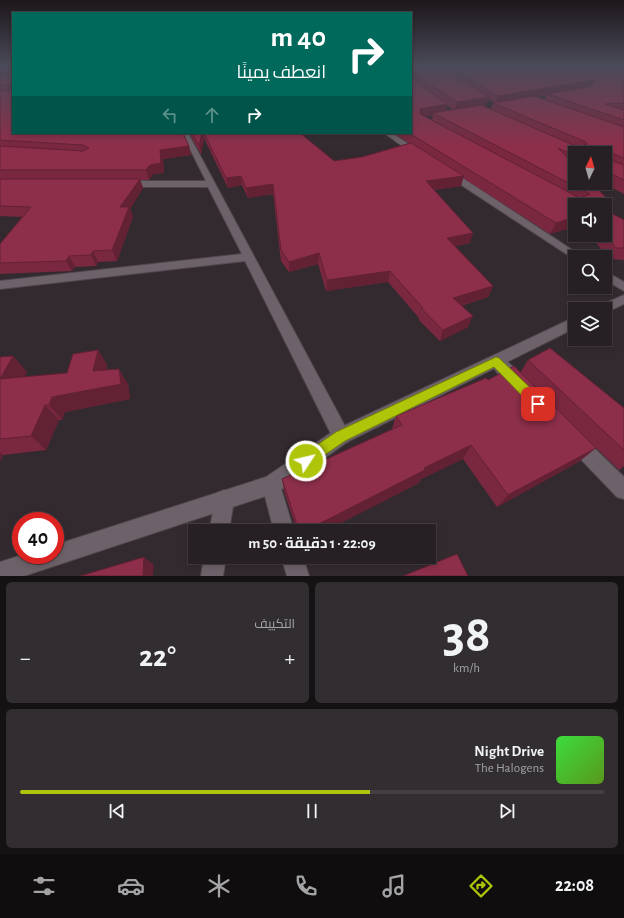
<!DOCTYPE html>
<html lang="ar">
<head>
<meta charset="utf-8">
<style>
	body { margin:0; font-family:"Alegreya Sans",Cairo,sans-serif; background:#322d31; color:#f1f3f6; direction:rtl; height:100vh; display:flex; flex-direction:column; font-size:15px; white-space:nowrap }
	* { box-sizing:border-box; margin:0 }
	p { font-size:13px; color:#a4a3a6 }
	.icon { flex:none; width:22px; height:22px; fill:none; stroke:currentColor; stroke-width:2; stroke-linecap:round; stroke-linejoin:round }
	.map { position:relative; height:576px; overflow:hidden; direction:ltr }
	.details { display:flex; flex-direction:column; gap:6px; padding:6px; background:#151214; flex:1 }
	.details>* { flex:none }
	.hud { position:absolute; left:12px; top:12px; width:400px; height:122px; border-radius:0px; box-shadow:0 2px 6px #0003,0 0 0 1px #423e41; direction:rtl; background:#00695c; color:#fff; overflow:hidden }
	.needle { width:26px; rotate:5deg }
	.buttons { position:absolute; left:568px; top:146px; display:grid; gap:8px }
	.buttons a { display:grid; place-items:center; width:44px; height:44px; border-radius:0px; background:#262024; box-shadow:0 2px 6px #0003,0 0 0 1px #423e41; font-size:20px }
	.speed { position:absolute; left:12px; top:512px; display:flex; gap:8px; font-size:20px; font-weight:700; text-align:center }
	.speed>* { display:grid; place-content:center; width:52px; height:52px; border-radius:50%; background:#262024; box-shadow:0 2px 6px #0003,0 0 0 1px #423e41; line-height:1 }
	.speed .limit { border:6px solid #d22; background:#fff; color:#111 }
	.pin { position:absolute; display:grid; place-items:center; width:34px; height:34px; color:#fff; margin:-17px; border-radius:8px; box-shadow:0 2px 6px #0006 }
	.me { position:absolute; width:44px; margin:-22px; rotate:55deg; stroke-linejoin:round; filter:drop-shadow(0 0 3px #0008) }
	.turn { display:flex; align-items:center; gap:14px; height:84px; padding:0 20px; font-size:18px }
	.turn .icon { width:52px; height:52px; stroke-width:2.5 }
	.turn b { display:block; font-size:28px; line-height:34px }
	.lanes { display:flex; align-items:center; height:38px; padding:0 20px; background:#0003; justify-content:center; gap:20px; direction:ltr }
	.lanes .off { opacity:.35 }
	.big { font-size:30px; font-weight:700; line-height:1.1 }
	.details .widget { flex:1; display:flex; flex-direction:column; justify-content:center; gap:6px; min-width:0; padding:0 14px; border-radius:6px; background:#322d31 }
	.details .dial { align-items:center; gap:0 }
	.dial b { font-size:52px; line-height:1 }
	.song { display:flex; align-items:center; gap:12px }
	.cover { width:48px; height:48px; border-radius:6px; background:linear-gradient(135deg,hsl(120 70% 55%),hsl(90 70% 35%)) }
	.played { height:4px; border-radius:2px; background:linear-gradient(90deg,#aec509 60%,#423e41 60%) }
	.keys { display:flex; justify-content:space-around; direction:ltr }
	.heat { display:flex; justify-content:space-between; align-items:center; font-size:22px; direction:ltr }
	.details .tiles { flex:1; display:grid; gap:6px; grid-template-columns:1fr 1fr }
	.widget:last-child { grid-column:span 2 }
	.trip { position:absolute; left:188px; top:524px; width:248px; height:40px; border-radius:0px; background:#262024; box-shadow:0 2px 6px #0003,0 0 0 1px #423e41; font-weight:700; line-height:40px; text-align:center; direction:rtl }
	.menu { display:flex; height:64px; justify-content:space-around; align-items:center; background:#0f0d0e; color:#a4a3a6 }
	.menu .icon { width:28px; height:28px }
	.menu .selected { color:#aec509 }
	.menu b { font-size:18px; color:#f1f3f6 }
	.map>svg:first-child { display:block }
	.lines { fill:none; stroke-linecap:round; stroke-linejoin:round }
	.service-casing { stroke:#4f474d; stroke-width:2 }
	.minor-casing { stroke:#4f474d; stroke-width:2 }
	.tertiary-casing { stroke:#4f474d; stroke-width:2 }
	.service { fill:#6d6269; fill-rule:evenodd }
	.minor { fill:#6d6269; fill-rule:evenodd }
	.tertiary { fill:#6d6269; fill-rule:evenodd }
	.wall { fill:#792840; fill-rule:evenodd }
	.shaded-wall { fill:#632134 }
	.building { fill:#8d2f4a; stroke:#632134 }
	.route { fill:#aec509; stroke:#718006 }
</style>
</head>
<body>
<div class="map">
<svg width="624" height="576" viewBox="0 0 624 576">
	<rect width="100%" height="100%" fill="#332a30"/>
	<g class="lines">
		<!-- service casing -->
		<g class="service-casing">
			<path id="service" d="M496,355C506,358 519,372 524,381L521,386C509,390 499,374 491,365L489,361L491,357Z
				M577,435L583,437L624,477V499L617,497L571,449L568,443L571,437Z"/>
		</g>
		<!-- minor casing -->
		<g class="minor-casing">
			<path id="minor" d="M182,133H188L347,430L350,436L347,442L341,444L335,442L245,261L0,289V281L242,254L208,187H125L121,184L125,181H206Z
				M384,133H392L422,153L415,155Z
				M446,171H452L583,257H575L574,259L446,175Z
				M605,271L624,282V291L605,280Z
				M271,476L278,478L294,531H274L262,485L264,478Z
				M224,490L231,493L234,500L229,531H209L217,493Z
				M204,557H226L223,576H201Z
				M281,557H303L309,576H287Z"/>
		</g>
		<!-- tertiary casing -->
		<g class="tertiary-casing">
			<path id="tertiary" d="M624,295V304L605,313V309H597L599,306Z
				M575,317V328L347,442L278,492L24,576H0V562L22,555H55V545L266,477L335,430Z"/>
		</g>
		<!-- service -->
		<use href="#service" class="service"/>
		<!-- minor -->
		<use href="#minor" class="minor"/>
		<!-- tertiary -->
		<use href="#tertiary" class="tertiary"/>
	</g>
	<!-- wall -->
	<path class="wall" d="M0,65L189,146L191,155L163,159L164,173L153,174L149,180H140L143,188L130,209L133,217L117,261L98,262L96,266L75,267L72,271L0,274V244L22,217L0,216Z
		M411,65H624V194L603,183H605V153H575V183L610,207L611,213L624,220V260L609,259L590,235H605V205H575L550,234L463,178L461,186L434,190L470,243L455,246L493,286L488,297L461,306L468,327L440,341L419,320V318L388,282L326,291L318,264L289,272L281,261L273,194L248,198L242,185L228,188L204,138L201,154L189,133H300L334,161L362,157L409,143L393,133H411ZM546,95L545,99L537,97ZM488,99L494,102L493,103L491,109L483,106L486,105ZM447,105L454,110L446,111ZM433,115L432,120L425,116Z
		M98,350L107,365L106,370L128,384L130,399L65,412L62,420H59L46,450L3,455L0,461V357L13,356L27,372L24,377L67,373Z
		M528,360L624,408V466L619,470L566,419L580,461L497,507L463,459L421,479L419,483L325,531H297L284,491L282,479L392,429L396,416L488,380L520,373Z"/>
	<!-- shaded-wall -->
	<path class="shaded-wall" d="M11,68L13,73L0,79V72Z
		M594,80L591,88L547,94L546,95L496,104L498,96Z
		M489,97L486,105L455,110L457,102Z
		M447,104L445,112L433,113V115L419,118L420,109Z
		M202,133H203L204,138L201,154L199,145Z
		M189,146L191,155L163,159L164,173L153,174L149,180L146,170L160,150Z
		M241,176L242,185L228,188L226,178Z
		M464,176L461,186L424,191L426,181Z
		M140,179L143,188L130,209L133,217L117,261L112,250L120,207Z
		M273,184V194L248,198L246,188Z
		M575,217V227L550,234L556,223Z
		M473,233L470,243L444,249L447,238Z
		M93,251L98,262L96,266L91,255Z
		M319,253L318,264L289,272V262Z
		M69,256L75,267L72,271L66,261Z
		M390,271L388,282L326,291L327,280Z
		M493,286L488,297L449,309L453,298Z
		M473,316L468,327L440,341L443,330Z
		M98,350L107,365L103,386L93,371Z
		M13,356L27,372L15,394L0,379Z
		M119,369L128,384L130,399L65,412L62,420L49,405L52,397Z
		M45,405L59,420L46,450L31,436Z
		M471,445L463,459L421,479L419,483L325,531H305L424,468Z
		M596,448L580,461L497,507L508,495Z
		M0,452L3,455L0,461Z
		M144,557L154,565L153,576H143Z"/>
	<!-- building -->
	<path class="building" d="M0,65H13V133H183L189,146L160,150L161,163L150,165L146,170H0V146L83,151L89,148L83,145L0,140V90L9,92L11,86L0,84V77L10,74L11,68L0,72Z
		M411,65H437L489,97L457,102L411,72V78L447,104L420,109V114L580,198L590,194L433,113L481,105L578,147L587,144L586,142L493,103L534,96L624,127V158L611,153L609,154L610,160L624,165V180L605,171V153H575V156L558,148L575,165V183H592L612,204L610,205L611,213L624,220V248H616L605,234V205H575V217L556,223L409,133H411Z
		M448,65H624V103L605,104L624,110V120L547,94L592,86L594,80L498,96Z
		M192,133H202L199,145Z
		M204,133H300L334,161L362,157L411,143L464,176L426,181L473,233L447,238L493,286L453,298L473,316L443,330L422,309L423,308L390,271L327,280L319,253L289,262L281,250L273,184L246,188L241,176L226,178Z
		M0,179H140L120,207H129L112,250L93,251L91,255L69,256L66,261L0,263V244L31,207L0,206Z
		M550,348L624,408V450L528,360Z
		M98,350L93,371L119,369L121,384L52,397L49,405H45L31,436L0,439V357L13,356L0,379L67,373L73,354Z
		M514,366L596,448L508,495L471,445L424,468L425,470L305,531H299L282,479L402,425L396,416L486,378L488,380Z
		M457,554L468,576H403Z
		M144,557L143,576H80Z"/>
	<!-- sky -->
	<linearGradient id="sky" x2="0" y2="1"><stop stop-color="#1c171a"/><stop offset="0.45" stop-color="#4a4a59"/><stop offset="1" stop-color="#4a4a59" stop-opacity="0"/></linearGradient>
	<rect width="624" height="146" fill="url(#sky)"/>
	<!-- route -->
	<path class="route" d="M496,357L499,358L543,400L544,404L543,408L538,410L534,408L494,367L345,441L310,465L306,467L301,465L299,461L301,456L336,432Z"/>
</svg>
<div class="buttons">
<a><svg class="needle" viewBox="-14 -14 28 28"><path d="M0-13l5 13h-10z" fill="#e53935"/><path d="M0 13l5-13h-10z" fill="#a4a3a6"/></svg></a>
<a><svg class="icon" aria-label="sound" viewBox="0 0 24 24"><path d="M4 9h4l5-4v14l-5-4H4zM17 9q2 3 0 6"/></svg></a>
<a><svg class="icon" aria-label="search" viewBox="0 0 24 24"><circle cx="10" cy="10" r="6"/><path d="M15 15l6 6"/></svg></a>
<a><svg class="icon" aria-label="layers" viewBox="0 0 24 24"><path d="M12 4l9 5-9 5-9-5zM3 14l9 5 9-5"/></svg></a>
</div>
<div class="speed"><div class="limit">40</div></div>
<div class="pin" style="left:538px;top:404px;background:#d93025"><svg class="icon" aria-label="arrive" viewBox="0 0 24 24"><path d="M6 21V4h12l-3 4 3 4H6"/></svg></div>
<svg class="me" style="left:306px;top:461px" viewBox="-20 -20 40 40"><circle r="17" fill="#aec509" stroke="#fff" stroke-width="3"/><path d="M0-11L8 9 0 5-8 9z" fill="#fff"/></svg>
<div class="trip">22:09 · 1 دقيقة · 50 m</div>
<div class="hud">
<div class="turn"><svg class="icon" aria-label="right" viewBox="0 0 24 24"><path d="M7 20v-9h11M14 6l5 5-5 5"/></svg><div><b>40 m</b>انعطف يمينًا</div></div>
<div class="lanes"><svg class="icon off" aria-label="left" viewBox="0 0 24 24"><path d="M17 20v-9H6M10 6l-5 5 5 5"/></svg><svg class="icon off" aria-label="ahead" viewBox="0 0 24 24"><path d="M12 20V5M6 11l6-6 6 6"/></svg><svg class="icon" aria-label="right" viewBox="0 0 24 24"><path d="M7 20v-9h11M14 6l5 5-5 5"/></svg></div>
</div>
</div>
<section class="details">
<div class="tiles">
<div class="widget dial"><b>38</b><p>km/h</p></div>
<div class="widget"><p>التكييف</p>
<div class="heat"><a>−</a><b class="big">22°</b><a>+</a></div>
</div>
<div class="widget">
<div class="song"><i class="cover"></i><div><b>Night Drive</b><p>The Halogens</p></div></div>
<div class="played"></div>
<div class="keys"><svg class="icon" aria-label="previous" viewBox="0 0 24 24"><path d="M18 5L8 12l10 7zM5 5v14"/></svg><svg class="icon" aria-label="pause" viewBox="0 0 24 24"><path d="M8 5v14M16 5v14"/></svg><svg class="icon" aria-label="next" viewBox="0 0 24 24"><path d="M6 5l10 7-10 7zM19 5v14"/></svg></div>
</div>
</div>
</section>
<nav class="menu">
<b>22:08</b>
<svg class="icon selected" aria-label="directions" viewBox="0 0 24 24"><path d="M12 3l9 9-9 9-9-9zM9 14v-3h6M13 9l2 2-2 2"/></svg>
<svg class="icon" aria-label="music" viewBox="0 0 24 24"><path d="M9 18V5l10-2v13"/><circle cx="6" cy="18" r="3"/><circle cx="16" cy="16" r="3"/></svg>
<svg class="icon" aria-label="phone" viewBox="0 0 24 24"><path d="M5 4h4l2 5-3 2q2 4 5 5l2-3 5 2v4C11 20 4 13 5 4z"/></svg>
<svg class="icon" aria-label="climate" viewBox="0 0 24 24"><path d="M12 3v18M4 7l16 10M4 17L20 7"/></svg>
<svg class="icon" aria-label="car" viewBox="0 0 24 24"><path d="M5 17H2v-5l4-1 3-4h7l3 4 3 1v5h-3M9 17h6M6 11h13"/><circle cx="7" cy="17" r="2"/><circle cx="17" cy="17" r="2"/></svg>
<svg class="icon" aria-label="filters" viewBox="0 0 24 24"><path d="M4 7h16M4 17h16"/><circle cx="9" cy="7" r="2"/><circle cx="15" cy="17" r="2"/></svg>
</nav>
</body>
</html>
